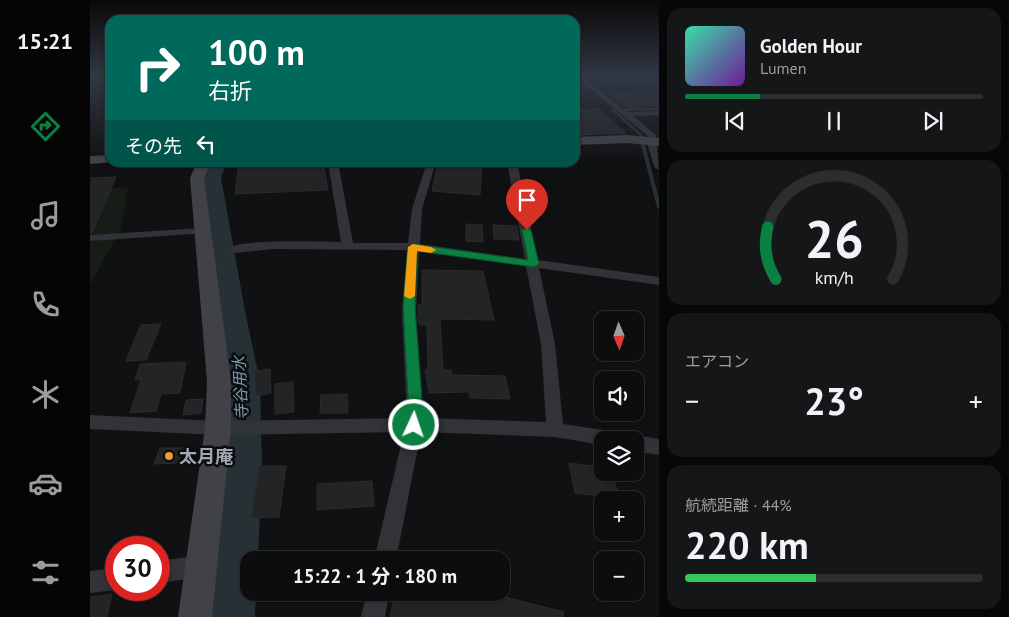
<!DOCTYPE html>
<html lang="ja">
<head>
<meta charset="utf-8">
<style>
	body { margin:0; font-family:"PT Sans","Noto Sans JP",sans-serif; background:#151617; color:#f1f3f6; height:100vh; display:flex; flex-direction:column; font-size:19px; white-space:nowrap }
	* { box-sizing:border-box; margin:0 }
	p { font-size:16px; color:#9a9c9e }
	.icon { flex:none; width:28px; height:28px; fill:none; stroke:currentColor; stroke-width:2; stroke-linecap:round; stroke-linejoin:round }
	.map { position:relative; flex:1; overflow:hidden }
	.side { display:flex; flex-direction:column; gap:8px; padding:8px; background:#070708; width:350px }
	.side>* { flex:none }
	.top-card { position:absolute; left:15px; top:15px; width:475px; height:152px; border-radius:15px; box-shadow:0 1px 4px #0004,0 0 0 1px #2c2d2e; background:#00695c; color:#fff; overflow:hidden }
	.needle { width:32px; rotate:178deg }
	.tools { position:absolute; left:504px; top:311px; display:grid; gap:10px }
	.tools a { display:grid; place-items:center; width:50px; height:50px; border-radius:10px; background:#0c0d0e; box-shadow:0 1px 4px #0004,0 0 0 1px #2c2d2e; font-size:25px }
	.speed { position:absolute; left:15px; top:536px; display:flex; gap:10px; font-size:25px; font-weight:700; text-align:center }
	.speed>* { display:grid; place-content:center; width:65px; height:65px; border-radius:50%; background:#0c0d0e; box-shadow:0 1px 4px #0004,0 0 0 1px #2c2d2e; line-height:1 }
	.speed .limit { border:8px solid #d22; background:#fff; color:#111 }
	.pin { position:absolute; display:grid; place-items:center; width:42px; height:42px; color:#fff; margin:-51px -21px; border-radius:50% 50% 50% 0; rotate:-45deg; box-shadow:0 0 5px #0007 }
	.pin .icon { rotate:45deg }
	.me { position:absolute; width:55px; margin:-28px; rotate:3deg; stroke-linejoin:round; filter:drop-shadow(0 0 4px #0008) }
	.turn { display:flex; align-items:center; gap:18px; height:105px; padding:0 20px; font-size:22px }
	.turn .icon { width:65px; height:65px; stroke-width:2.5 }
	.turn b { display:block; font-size:35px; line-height:42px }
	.then { display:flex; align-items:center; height:48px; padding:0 20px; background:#0003; gap:10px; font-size:19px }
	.big { font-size:38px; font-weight:700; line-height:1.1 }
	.side .card { flex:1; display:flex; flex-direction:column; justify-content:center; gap:8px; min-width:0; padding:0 18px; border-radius:15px; background:#151617 }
	.side .dial { align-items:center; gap:0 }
	.dial svg { height:130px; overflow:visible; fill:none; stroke:#2c2d2e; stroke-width:7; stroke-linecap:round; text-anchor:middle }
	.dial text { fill:#f1f3f6; stroke:none }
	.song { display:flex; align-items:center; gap:15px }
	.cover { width:60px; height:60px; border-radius:8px; background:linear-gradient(135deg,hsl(160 70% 55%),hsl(280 70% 35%)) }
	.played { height:5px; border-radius:2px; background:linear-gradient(90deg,#0b8043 25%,#2c2d2e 25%) }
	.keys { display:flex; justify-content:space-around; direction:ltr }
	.heat { display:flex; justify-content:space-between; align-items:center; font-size:28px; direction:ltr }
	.charge { height:8px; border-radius:4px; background:linear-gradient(90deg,#34c759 44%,#2c2d2e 0) }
	.trip { position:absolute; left:150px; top:551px; width:270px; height:50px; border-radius:15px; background:#0c0d0e; box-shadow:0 1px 4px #0004,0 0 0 1px #2c2d2e; font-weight:700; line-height:50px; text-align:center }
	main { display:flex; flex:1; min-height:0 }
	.tabs { display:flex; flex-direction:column; width:90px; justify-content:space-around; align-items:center; background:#050506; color:#9a9c9e }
	.tabs .icon { width:35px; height:35px }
	.tabs .current { color:#0b8043 }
	.tabs b { font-size:22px; color:#f1f3f6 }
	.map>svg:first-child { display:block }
	.green { fill:#171c17 }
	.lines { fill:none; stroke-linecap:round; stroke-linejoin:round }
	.stream-far1 { stroke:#273035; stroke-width:2.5 }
	.stream { stroke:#273035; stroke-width:4 }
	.river { fill:#273035; fill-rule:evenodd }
	.building { fill:#232426; stroke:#2a2b2e }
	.street { fill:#313337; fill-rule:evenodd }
	.secondary { fill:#404247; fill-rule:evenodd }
	.route { fill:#0b8043; stroke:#07532c }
	.slow { fill:#f59e0b }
	.poi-dot { fill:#f09b2b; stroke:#0b0c0d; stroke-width:2 }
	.labels { text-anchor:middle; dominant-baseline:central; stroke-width:5; stroke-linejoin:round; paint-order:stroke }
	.water-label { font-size:16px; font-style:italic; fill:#789aae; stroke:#0b0c0d }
	.near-poi-label { font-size:18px; font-weight:bold; fill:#a2a8b3; stroke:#0b0c0d; text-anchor:start }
</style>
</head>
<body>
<main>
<nav class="tabs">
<b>15:21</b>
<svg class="icon current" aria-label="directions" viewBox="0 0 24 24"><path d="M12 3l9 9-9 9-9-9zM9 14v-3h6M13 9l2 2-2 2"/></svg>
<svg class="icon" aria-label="music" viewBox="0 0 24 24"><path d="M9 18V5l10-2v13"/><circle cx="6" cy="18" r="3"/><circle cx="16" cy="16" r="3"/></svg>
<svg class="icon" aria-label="phone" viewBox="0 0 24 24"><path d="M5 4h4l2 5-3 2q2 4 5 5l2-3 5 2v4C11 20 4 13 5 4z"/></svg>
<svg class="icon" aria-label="climate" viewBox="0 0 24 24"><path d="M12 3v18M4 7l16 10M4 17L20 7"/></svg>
<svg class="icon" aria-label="car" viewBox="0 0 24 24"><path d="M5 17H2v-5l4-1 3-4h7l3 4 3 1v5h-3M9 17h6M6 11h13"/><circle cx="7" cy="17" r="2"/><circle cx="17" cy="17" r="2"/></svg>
<svg class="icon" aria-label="filters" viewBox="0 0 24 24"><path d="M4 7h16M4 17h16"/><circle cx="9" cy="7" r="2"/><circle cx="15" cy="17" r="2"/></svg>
</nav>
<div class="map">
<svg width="569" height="617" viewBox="0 0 569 617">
	<rect width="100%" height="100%" fill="#101112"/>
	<!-- green -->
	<path class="green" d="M38,187L31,228L0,285V190Z
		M159,582V592L163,593L160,617H121L128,588Z"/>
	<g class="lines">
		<!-- stream-far1 -->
		<path class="stream-far1" d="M551,138L550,134L523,110L569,109"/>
		<!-- stream -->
		<path class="stream" d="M551,137L569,207"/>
		<!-- river -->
		<path class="river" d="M116,162H137L131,178L155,311L170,382L172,467L168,560H159V592H166L165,617H113L130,467L134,382L123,311L109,178Z"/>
	</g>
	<!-- building -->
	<path class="building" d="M569,91V106L536,108L517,93Z
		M509,109L536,133L485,135V110Z
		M149,162H233L238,190L145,194Z
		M348,162L371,165V162H392L390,195L342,191Z
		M26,177L2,233H0V178Z
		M376,224L392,225L393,242L376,241Z
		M403,225L427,226L429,240L404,239Z
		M332,270L393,271L404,320L350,319L353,370H361L362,375L415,376L420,399L380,398L379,392L339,393L335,370H338L337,325H329L328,315V305H332Z
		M71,324L56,360L36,361L51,325Z
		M96,362L90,393L71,394L66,411L40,413L51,380H45L50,364Z
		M180,369L181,393L166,396L165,371Z
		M203,382L204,412L185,414V384Z
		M257,394L258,413H230L231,395Z
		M113,399L111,413L93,415L96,400Z
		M70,448H93L88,463L64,464Z
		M479,463L512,467V472H522L529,498L485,493Z
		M170,466H196L189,517L161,518Z
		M282,481L284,506L227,510V484Z
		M305,592H395L474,612L473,617H300Z
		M22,594L17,617H0V597Z"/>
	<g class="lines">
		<!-- street -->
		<path class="street" d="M485,76H491L537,112L569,111V115L543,116L566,135L569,170L564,167L558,146V136Z
			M238,162H248L263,243H318L322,209L337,162H346L332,209L330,244L435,259L417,162H427L448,260L569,277V285L449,268L465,344L473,424L527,432L533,435L536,440H512V445L465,437L331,432L306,560H284L314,432L128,435L0,429V415L128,421L317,418L312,312L317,250L185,249L144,253L138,249C148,238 233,242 251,242ZM329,251L436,266L451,344L456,422L334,418L326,312Z
			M113,228L117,229L119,231L117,233L0,241V235Z
			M545,435L569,439V455L545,451V440H538Z
			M112,555L120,558L123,566L120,574L112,577L69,583V561Z
			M26,568V590L0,593V571Z
			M277,592H299L295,617H271Z"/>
		<!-- secondary -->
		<path class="secondary" d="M537,135L569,138V146L537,143L485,145V137Z
			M20,155V162H22L0,164V156Z
			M107,162H121L114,178L141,381V428L122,617H88L115,428L117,381L100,178Z"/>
	</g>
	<!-- sky -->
	<linearGradient id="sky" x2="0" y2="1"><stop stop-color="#09090a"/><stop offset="0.47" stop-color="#313844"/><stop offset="1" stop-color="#313844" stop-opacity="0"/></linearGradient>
	<rect width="569" height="162" fill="url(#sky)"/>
	<!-- route -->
	<path class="route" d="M437,227L441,230L449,264L444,267L327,251L325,307L333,416L329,430L324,431L319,430L317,425L319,416L313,307L318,247L323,244L438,260L432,230Z"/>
	<!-- slow -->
	<path class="slow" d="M323,244L341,247L346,250L341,253L327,251L325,296L320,299L314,296L318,247Z"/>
	<!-- markers -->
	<circle class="poi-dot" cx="79" cy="456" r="5"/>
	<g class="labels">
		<!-- water labels -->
		<g class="water-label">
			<text transform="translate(150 388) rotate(-93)">寺谷用水</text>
		</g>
		<!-- near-poi labels -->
		<g class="near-poi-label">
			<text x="89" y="456">太月庵</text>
		</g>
	</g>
</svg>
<div class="tools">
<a><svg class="needle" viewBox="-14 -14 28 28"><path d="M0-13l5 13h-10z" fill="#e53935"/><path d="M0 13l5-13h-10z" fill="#9a9c9e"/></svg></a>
<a><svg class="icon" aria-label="sound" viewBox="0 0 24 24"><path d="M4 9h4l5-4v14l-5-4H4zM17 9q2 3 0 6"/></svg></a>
<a><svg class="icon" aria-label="layers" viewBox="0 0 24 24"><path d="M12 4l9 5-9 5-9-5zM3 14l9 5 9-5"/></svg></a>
<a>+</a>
<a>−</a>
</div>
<div class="speed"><div class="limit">30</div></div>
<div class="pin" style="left:437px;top:230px;background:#d93025"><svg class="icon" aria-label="arrive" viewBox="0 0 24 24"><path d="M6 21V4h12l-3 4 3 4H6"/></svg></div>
<svg class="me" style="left:324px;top:425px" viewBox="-20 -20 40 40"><circle r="17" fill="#0b8043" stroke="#fff" stroke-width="3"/><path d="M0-11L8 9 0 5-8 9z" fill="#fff"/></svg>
<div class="trip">15:22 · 1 分 · 180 m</div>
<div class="top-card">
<div class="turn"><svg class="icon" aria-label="right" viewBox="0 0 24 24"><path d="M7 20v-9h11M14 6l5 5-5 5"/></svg><div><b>100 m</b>右折</div></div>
<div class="then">その先<svg class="icon" aria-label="left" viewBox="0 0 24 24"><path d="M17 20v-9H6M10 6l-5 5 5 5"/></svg></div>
</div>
</div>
<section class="side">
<div class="card">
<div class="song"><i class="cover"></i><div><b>Golden Hour</b><p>Lumen</p></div></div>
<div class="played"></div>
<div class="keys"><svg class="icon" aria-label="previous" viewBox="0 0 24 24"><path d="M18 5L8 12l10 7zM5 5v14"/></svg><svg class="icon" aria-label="pause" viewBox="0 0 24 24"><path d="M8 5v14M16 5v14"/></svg><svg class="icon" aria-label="next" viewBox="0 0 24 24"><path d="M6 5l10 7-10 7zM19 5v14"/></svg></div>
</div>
<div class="card dial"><svg viewBox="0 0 100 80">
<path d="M14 69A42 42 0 1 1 86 69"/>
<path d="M14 69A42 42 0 0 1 9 37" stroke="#0b8043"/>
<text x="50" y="56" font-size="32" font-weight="700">26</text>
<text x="50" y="72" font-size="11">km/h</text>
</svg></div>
<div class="card"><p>エアコン</p>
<div class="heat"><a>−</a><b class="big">23°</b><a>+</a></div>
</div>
<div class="card"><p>航続距離 · 44%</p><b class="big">220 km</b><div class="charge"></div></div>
</section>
</main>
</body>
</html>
